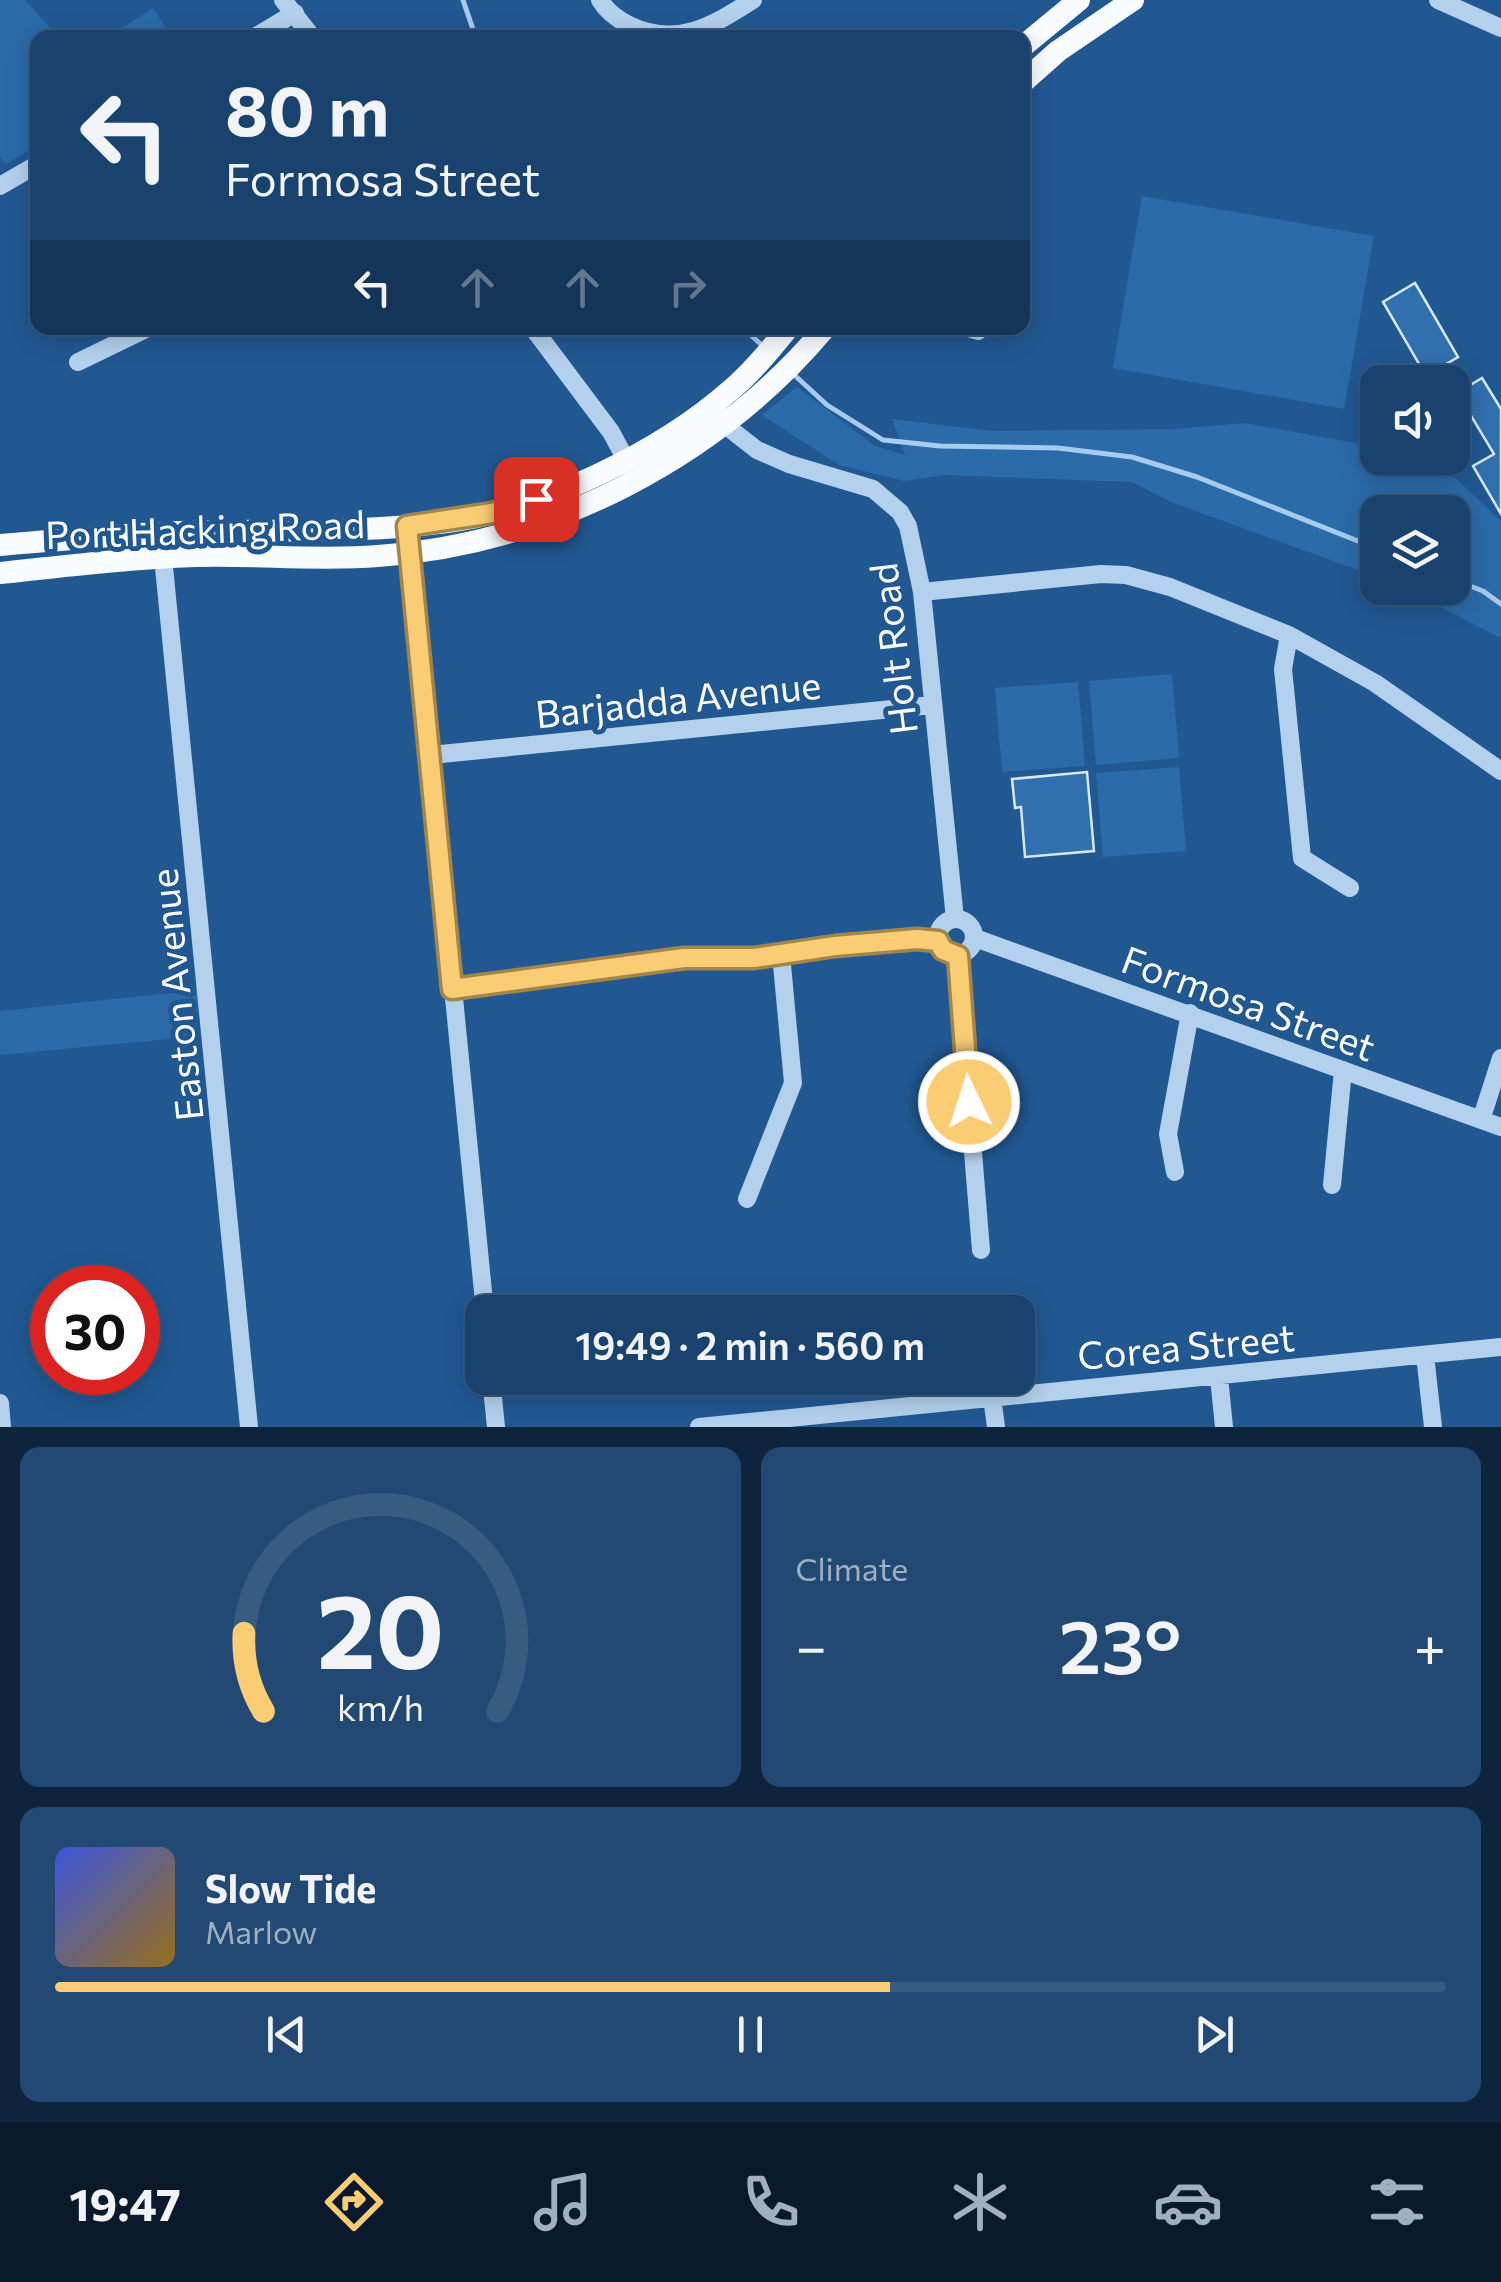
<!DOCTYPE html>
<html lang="en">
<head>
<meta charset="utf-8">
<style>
	body { margin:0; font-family:Commissioner,sans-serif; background:#224973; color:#f1f3f6; height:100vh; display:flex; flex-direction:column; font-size:38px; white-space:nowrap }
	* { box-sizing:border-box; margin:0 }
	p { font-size:32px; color:#9fb0c2 }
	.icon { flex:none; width:55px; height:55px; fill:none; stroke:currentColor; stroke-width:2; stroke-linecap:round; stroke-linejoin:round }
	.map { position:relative; height:1427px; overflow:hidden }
	.sheet { display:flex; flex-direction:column; gap:20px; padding:20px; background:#0e243c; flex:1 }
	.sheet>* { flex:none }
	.top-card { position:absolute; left:30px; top:30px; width:1000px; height:305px; border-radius:20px; box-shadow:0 5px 25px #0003,0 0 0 2px #375b81; background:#19426e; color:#f1f3f6; overflow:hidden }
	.buttons { position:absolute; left:1360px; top:365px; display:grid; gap:20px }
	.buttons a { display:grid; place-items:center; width:110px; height:110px; border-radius:20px; background:#19426e; box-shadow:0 5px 25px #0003,0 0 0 2px #375b81; font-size:50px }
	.speed { position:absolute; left:30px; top:1265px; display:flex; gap:20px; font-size:50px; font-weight:700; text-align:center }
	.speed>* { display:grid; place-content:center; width:130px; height:130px; border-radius:50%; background:#19426e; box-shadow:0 5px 25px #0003,0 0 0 2px #375b81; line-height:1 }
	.speed .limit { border:15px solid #d22; background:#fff; color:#111 }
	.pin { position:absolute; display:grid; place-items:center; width:85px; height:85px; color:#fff; margin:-42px; border-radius:20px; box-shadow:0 5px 15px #0006 }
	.me { position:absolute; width:110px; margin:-55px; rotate:356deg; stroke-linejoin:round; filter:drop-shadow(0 0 8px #0008) }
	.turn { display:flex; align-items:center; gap:35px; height:210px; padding:0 30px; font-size:45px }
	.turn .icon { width:130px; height:130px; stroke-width:2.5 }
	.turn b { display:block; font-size:70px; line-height:85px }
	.lanes { display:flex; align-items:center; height:95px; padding:0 30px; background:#0003; justify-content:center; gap:50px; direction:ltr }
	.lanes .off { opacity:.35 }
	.big { font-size:75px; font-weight:600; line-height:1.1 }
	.sheet .tile { flex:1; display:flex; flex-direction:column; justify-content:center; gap:15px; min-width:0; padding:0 35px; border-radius:20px; background:#224973 }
	.sheet .dial { align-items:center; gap:0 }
	.dial svg { height:260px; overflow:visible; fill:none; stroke:#375b81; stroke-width:7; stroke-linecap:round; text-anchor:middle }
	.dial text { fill:#f1f3f6; stroke:none }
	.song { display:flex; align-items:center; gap:30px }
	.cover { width:120px; height:120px; border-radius:15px; background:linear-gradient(135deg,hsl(230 70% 55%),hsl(40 70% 35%)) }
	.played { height:10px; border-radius:5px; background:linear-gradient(90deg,#facc74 60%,#375b81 60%) }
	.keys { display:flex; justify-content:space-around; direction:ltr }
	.heat { display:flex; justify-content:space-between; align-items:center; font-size:55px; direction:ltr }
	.sheet .tiles { flex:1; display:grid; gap:20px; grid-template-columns:1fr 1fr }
	.tile:last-child { grid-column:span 2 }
	.trip { position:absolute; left:465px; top:1295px; width:570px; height:100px; border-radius:20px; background:#19426e; box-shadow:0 5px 25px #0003,0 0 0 2px #375b81; font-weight:600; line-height:100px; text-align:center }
	.menu { display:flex; height:160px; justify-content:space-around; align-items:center; background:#0a1a2c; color:#9fb0c2 }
	.menu .icon { width:70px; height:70px }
	.menu .on { color:#facc74 }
	.menu b { font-size:45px; color:#f1f3f6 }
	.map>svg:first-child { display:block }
	.green { fill:#2b6baa }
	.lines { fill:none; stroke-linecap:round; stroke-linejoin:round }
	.stream { stroke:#a6cbee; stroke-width:5 }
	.building { fill:#3170af; stroke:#d8e9f9; stroke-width:2.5 }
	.minor { stroke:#b3d0ed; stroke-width:18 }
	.major { stroke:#f9fcff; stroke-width:22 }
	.route-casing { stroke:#a2854b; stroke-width:25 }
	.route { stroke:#facc74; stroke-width:18 }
	.labels { text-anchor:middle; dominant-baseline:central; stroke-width:10; stroke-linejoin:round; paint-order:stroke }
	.street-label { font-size:38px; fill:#fff; stroke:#215892 }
</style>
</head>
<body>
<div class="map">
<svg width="1501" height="1427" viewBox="0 0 1501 1427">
	<rect width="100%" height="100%" fill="#215892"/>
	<!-- green -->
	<path class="green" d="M0,0H25L59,37L38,38L37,145L6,164L0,157Z
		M153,8L172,37H108Z
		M1142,196L1374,236L1344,409L1113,368Z
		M797,387L875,446L905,455L892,419L992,431L1174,429L1245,423L1377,447L1378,458H1434L1501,521V638L1403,588H1452V512H1378L1377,577L1171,502L1132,482L944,475L905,481L839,465L762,415Z
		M1172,674L1179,758L1096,765L1089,681Z
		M1078,682L1085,766L1002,772L995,688Z
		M1179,767L1186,851L1103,857L1096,773Z
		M199,990L196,1021L201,1036L0,1055V1011Z"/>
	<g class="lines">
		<!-- stream -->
		<path class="stream" d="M463,0L476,38
			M743,328L765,348
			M791,372L827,405L883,440L940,446L1058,448L1132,457L1197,477L1378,549
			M1452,579L1483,591L1501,604"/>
	</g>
	<!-- building -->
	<path class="building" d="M1415,283L1458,357L1426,376L1383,302Z
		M1482,378L1501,409V514L1473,466L1494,454L1470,414L1452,424V396Z
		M1087,772L1094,851L1025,857L1021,807L1015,808L1012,779Z"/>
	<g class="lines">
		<!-- minor -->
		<path class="minor" d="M283,0L313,38
			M600,0C607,12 617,19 629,25C677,48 712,26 753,0
			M1438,0L1501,28
			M253,38L295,13
			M0,186L38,164
			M533,328L611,432L632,471
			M968,328L978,331
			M78,362L148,328
			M725,425L757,450L789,464L873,489L900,512L908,526L922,592L955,919
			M409,542L485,1312
			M163,557L249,1427
			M922,592L1101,574L1126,575L1170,587L1289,635L1375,683L1501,771
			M1289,635L1283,669L1302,858L1350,888
			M431,755L932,705
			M938 937a18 18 0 1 1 36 0a18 18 0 1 1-36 0Z
			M975,938L1501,1127
			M957,956L981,1250
			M452,989L684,958H754L835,946L917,939L939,941
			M1481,1120L1501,1058
			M1175,1172L1168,1134L1190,1013
			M1332,1185L1343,1070
			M747,1199L793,1083L781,954
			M1425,1355L1433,1427
			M1219,1377L1224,1427
			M491,1378L496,1427
			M992,1397L996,1427
			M0,1403L2,1427
			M699,1427L1501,1347"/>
		<!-- major -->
		<path class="major" d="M1022,47L1079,0
			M1022,83L1058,51L1133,0
			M0,545C73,539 146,532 219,531C295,530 371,532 447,522C541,510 661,452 732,389C753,371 771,349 788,328
			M0,573C65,566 131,558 196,556C257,554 317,561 378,556C549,544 715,459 825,328"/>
	</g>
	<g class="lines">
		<!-- route casing -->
		<g class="route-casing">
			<path id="route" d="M536,499L492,513L407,526L452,989L684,958H754L835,946L917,939L938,941L943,950L958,956L969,1102"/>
		</g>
		<!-- route -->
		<use href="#route" class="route"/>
	</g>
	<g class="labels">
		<!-- street labels -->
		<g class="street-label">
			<text transform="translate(205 528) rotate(-2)">Port Hacking Road</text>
			<text transform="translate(892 649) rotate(-97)">Holt Road</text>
			<text transform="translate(678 698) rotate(-6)">Barjadda Avenue</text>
			<text transform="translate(175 995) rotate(-96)">Easton Avenue</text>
			<text transform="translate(1249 1002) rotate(20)">Formosa Street</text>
			<text transform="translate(1186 1345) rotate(-5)">Corea Street</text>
		</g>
	</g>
</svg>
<div class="buttons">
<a><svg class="icon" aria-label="sound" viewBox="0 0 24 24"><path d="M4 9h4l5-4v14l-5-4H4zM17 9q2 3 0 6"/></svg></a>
<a><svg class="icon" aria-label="layers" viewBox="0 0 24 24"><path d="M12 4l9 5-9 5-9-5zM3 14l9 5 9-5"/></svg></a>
</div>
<div class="speed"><div class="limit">30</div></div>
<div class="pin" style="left:536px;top:499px;background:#d93025"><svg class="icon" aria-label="arrive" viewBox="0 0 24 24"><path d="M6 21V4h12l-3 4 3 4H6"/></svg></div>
<svg class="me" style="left:969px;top:1102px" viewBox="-20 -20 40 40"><circle r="17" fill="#facc74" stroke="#fff" stroke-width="3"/><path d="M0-11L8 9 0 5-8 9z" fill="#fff"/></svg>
<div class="trip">19:49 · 2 min · 560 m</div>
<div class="top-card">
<div class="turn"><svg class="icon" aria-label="left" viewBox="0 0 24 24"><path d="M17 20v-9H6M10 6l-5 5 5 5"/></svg><div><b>80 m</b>Formosa Street</div></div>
<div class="lanes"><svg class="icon" aria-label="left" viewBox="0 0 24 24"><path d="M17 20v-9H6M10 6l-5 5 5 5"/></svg><svg class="icon off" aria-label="ahead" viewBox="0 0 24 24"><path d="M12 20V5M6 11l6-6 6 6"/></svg><svg class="icon off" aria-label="ahead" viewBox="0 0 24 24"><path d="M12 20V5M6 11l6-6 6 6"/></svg><svg class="icon off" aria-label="right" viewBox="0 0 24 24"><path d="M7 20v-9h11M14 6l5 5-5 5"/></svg></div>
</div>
</div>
<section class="sheet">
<div class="tiles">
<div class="tile dial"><svg viewBox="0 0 100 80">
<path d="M14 69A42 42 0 1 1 86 69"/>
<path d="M14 69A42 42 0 0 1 8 45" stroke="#facc74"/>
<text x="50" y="56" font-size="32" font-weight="700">20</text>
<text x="50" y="72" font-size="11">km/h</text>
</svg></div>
<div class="tile"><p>Climate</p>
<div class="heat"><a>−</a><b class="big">23°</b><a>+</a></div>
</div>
<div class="tile">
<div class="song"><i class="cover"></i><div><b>Slow Tide</b><p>Marlow</p></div></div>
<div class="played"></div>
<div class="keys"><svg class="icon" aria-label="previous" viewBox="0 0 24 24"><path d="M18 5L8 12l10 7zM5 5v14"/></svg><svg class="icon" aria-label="pause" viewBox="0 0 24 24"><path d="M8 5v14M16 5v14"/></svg><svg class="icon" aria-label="next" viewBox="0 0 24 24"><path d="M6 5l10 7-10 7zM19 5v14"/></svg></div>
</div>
</div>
</section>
<nav class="menu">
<b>19:47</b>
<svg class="icon on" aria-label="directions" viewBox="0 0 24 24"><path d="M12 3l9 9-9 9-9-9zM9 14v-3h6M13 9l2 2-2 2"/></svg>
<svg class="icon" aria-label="music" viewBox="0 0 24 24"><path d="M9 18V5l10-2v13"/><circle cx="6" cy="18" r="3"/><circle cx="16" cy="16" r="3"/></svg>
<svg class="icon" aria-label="phone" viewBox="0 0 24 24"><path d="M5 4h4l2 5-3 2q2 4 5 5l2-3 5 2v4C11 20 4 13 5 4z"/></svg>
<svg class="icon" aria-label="climate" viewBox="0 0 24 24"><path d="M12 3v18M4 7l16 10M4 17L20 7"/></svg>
<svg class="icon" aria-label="car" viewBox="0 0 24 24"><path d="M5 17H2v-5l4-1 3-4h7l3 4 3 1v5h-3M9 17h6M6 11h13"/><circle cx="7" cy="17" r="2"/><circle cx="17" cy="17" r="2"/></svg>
<svg class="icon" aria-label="filters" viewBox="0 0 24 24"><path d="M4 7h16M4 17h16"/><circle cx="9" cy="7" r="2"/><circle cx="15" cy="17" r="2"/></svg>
</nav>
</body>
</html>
